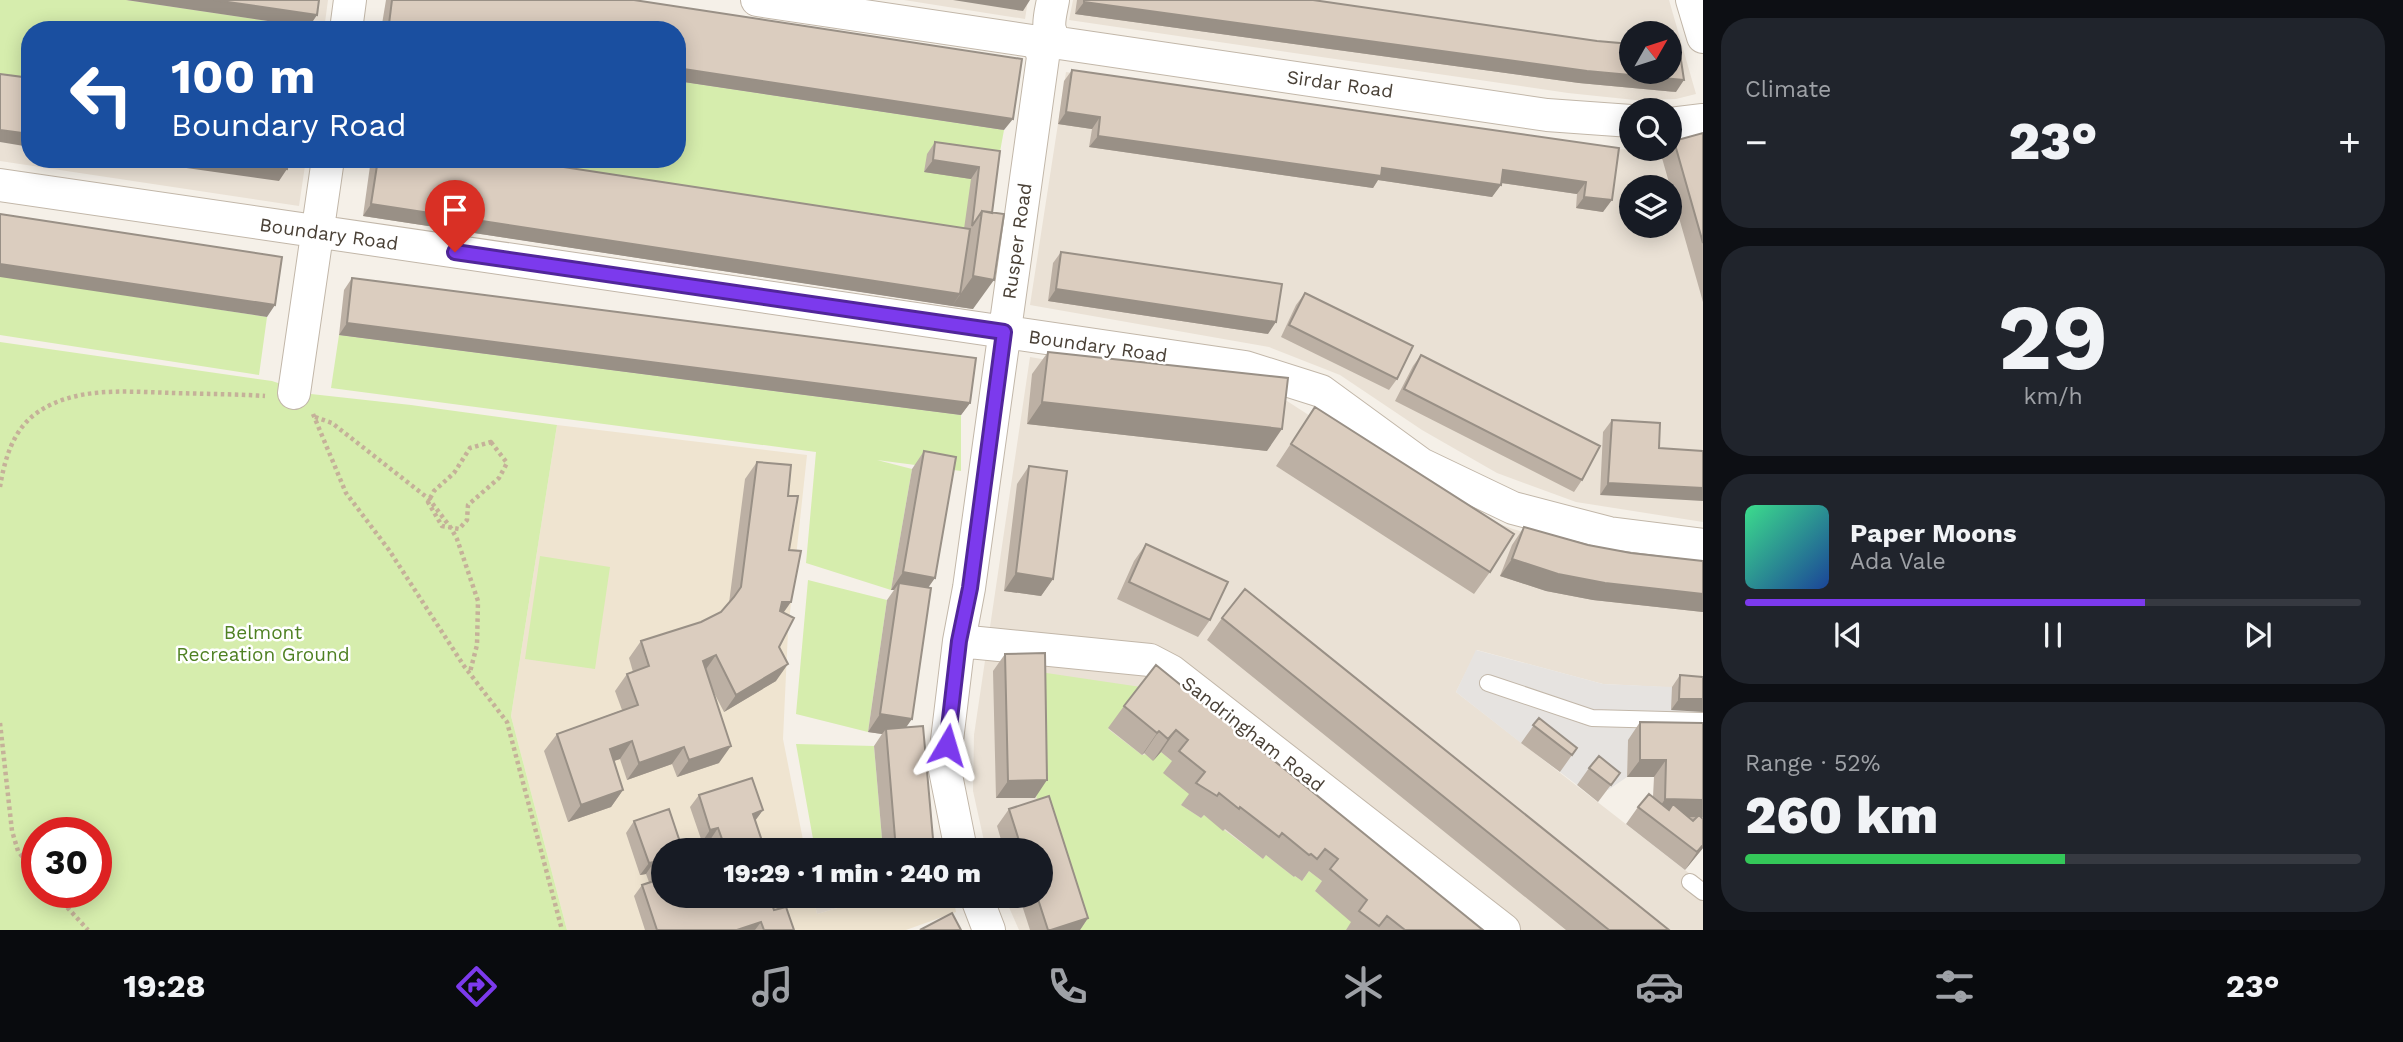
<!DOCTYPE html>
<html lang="en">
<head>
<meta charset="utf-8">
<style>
	body { margin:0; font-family:"Work Sans",sans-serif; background:#20242c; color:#f1f3f6; height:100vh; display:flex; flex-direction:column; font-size:26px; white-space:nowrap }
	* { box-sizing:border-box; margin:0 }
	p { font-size:23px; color:#9ea1a6 }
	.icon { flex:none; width:38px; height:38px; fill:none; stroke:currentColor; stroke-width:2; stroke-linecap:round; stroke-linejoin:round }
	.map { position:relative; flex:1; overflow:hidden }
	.details { display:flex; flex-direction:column; gap:18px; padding:18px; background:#0d0f14; width:700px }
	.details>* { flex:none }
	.top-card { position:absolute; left:21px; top:21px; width:665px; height:147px; border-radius:28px; box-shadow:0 4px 18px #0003; background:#1a4fa0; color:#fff; overflow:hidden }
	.needle { width:46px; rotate:51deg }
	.fabs { position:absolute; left:1619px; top:21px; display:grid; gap:14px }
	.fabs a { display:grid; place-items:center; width:63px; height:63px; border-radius:50%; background:#171b24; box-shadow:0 4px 18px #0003; font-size:35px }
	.speed { position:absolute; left:21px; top:817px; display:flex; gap:14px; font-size:35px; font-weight:700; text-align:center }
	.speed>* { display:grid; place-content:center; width:91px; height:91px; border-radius:50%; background:#171b24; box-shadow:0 4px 18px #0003; line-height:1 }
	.speed .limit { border:10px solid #d22; background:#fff; color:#111 }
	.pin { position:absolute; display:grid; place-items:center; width:60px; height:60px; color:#fff; margin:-72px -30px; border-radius:50% 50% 50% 0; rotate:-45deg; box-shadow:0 0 7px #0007 }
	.pin .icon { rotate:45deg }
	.me { position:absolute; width:77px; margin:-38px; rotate:7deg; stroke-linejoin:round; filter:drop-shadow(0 0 5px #0008) }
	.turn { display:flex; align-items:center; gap:24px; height:147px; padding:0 35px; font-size:32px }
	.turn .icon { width:91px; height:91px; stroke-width:2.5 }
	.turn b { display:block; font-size:49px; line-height:60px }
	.big { font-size:52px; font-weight:800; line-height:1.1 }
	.details .widget { flex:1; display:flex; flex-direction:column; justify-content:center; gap:10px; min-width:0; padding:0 24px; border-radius:28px; background:#20242c }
	.details .dial { align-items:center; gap:0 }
	.dial b { font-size:91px; line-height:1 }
	.song { display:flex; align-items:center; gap:21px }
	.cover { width:84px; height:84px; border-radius:10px; background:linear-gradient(135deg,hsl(150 70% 55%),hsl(220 70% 35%)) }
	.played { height:7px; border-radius:4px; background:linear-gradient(90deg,#7c3aed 65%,#363941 65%) }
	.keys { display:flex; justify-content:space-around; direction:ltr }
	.heat { display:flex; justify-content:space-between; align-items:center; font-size:38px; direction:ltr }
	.charge { height:10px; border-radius:5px; background:linear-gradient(90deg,#34c759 52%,#363941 0) }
	.trip { position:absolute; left:651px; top:838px; width:402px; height:70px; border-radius:35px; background:#171b24; box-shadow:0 4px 18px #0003; font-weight:800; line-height:70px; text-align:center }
	.tabs { display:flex; height:112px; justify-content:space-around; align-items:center; background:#090b0e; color:#9ea1a6 }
	.tabs .icon { width:49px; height:49px }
	.tabs .current { color:#7c3aed }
	.tabs b { font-size:32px; color:#f1f3f6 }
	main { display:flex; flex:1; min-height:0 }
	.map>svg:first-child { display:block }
	.residential { fill:#eae1d5; fill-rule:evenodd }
	.education { fill:#efe4d0 }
	.green { fill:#d6edad; fill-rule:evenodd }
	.parking { fill:#e6e3e0 }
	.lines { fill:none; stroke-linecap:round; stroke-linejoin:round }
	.lane-casing { stroke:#c2b7a9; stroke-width:18 }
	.street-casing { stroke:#c2b7a9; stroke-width:34 }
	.path { stroke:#c5b199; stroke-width:4.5; stroke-dasharray:3.5 3.5; stroke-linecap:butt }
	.lane { stroke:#fff; stroke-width:16 }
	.street { stroke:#fff; stroke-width:32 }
	.wall { fill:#bcb0a4 }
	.shaded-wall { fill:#999086 }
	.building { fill:#dbcdbf; stroke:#999086; stroke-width:2 }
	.route-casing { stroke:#51269a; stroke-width:18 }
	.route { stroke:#7c3aed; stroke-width:12 }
	.labels { text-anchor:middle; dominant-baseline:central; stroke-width:5; stroke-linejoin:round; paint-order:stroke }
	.street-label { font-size:19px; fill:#494036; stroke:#fff }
	.park-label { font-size:19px; fill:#4f8123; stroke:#fff }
</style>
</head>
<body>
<main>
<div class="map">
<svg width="1703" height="930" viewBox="0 0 1703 930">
	<rect width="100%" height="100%" fill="#f5f0e8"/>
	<!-- residential -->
	<path class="residential" d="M0,0H328L324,30H30V159H306L299,206L0,161Z
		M904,0H1028L1025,19Z
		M1073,0H1669L1696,94L1676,99L1635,100L1568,93L1069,20ZM1631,33H1670V72H1631Z
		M1066,72L1602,150L1703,147V522L1576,502L1497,473L1422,430L1340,375L1269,347L1030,305ZM1631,187H1670V226H1631Z
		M1030,357L1287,401L1445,503L1513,529L1618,559L1703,571V689L1603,684L1477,650L1456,692L1703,884V930H1019L1004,896H1041V850H986L973,791L974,735Z
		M813,896H878L817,914Z"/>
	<!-- education -->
	<path class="education" d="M557,425L807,455L788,631L783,739L805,850H663V896H813L817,914L878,896H953L956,912L906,930H567L511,716Z"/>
	<!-- green -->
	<path class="green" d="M0,0H126L309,27L308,30H30V91L0,87Z
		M677,81L1004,130L983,244L426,159H677Z
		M0,276L267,317L259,375L0,335Z
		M339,335L961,415V471L877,460L912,469L891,590L806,563L816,452L331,388Z
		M0,342L272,381L311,394L411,405L557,425L511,716L567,930H0ZM37,833H96V892H37Z
		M540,556L610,567L595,669L525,659Z
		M808,580L887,600L868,732L796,714Z
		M1033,671L1141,687L1108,729L1142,755L1161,752L1173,762L1190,794L1181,805L1201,818L1204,815L1263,859L1266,855L1294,877L1295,876L1302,881L1309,871L1322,881L1315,891L1352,922L1346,930H1075L1037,813Z
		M796,744L874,746L883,850H815Z"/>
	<!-- parking -->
	<path class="parking" d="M1476,650L1603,684L1672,687L1703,712V741L1628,740L1627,777L1608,790L1587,774L1577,785L1560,772L1565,764L1527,735L1521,743L1456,692Z"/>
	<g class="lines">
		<!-- lane casing -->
		<g class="lane-casing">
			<path id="lane" d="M1488,683L1592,718L1703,721
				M1690,882L1703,892"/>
		</g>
		<!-- street casing -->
		<g class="street-casing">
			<path id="street" d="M757,0L1032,41L1040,47L1043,57L969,588L959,641L944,765L961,850
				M1053,0C1050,17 1044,32 1059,43L1547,115L1631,121
				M1692,0L1703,37
				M346,30L350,0
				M1670,124L1703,120
				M0,185L1245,367L1321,391L1421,464L1513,508L1609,533L1703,545
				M294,393L328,159
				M959,641L1150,660L1171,671L1504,930
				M976,896L989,930"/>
		</g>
		<!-- path -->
		<path class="path" d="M313,414L346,493L389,550L464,666L507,722L562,930
			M315,417L332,423L429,499L451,528L457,539L478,601L477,645L470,672
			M491,442L507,463L499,478L468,505L467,520L459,529L442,526L428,502L434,491L454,473L470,448Z
			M0,487C4,462 12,432 34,415C73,385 128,392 174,393C205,394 235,394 265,396
			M0,723L12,831L18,851L37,876
			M53,892L88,930"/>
		<!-- lane -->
		<use href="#lane" class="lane"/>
		<!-- street -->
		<use href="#street" class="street"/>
	</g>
	<!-- wall -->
	<path class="wall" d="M386,0H634L1004,130L677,81V30H381Z
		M1077,0H1313L1676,92L1579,83L1075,14Z
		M1072,70L1619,148L1603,212L1576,208L1577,194L1501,183L1492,197L1378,180L1373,188L1089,147L1092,129L1058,124L1064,81Z
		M1703,133V302L1662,158L1674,141Z
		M935,142L1000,151L973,309L363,216L371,159H511L964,229L971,179L924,172L927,154Z
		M1061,252L1268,334L1048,301L1053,263Z
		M352,278L970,403L961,415L339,335L344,290Z
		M1305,293L1397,379L1389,390L1281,337L1296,305Z
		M1048,352L1267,451L1027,424L1032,374Z
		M1421,355L1582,480L1574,492L1395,401L1413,366Z
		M1315,407L1490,572L1474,594L1276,466Z
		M1612,420L1660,423L1600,495L1603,432Z
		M924,451L929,587L906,727L934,850H883L874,746L882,734L868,732L887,600L894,590H891L912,469Z
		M757,462L788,496L789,550L783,613L779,647L776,681L724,712L711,687L719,763L677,777L672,764L627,780L620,759L614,761L623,790L611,807L568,822L544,751L557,734L622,710L615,691L627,674L633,672L629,658L641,641L701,622L721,612L729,603L745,479Z
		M1029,466L1053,579L1041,596L1004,591L1017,484Z
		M1524,527L1588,545L1631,553L1703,561V612L1593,600L1546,591L1500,576L1512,545Z
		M1146,544L1210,620L1198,637L1117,599L1134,561Z
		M1222,618L1669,930H1566L1207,640Z
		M1005,654L1035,798H996L993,671Z
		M1156,665L1483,930H1346L1351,922L1315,891L1322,881L1309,871L1302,881L1295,876L1294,877L1266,855L1263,859L1225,829L1223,831L1204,815L1201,818L1181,805L1189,794L1163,773L1172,761L1161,752L1153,761L1144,753L1142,755L1108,728L1124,706Z
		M1680,675L1703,677L1671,710L1672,687Z
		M1539,718L1577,748L1560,772L1521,743Z
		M1640,722L1703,723V817H1701L1703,848L1685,870L1626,824L1638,807L1653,797L1654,777H1627L1628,740Z
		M1589,768L1620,773L1598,802L1577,785Z
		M699,795L763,810L755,821L765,850H713L710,840L702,842L690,807Z
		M1049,796L1088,918L1080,930H1030L1019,896H1041V850H1004L997,826L1009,809Z
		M669,809L663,896L774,910L794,930H645L634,896L642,885L649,882L646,874L640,875L626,833L634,821Z"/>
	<!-- shaded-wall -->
	<path class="shaded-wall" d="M126,0H214L317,15L309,27Z
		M953,0H1030L1023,11Z
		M1084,2L1684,80L1676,92L1579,83L1075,14Z
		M389,24L428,30H385Z
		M677,68L1013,119L1004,130L677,81Z
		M1066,112L1100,117L1092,129L1058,124Z
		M0,130L30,134V147L0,142Z
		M1098,136L1382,168L1501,185L1492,197L1378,180L1373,188L1089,147Z
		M122,159H216L287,169L279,181Z
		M933,160L979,167L971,179L924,172Z
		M1503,170L1586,182L1577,194L1495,182Z
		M1584,197L1612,200L1603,212L1576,208Z
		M371,204L960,294L952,306L363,216Z
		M0,264L275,305L267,317L0,277Z
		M973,276L994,280L973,309L952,306Z
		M1056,289L1276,322L1268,334L1048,301Z
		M347,323L970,403L961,415L339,335Z
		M1042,402L1282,429L1267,451L1027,424Z
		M1608,483L1703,488V501L1600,495Z
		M1512,559L1703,594V612L1593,600L1546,591L1500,576Z
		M903,572L935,578L923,595L899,583L894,590H891Z
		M1016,573L1053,579L1041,596L1004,591Z
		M782,602H791L779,619Z
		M716,655L704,672L703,661Z
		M788,664L776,681L724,712L736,695Z
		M1679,699H1703V712L1671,710Z
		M880,714L912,719L900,736L886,729L882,734L868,732Z
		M1176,730L1161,752L1153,761L1168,739Z
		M1159,731L1144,753L1142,755L1157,733Z
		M632,741L620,759L598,766L610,749Z
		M731,746L719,763L677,777L689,760Z
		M684,747L672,764L627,780L639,763Z
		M1640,760H1666L1654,777H1627Z
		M1047,780L1035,798H996L1008,781Z
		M623,790L611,807L568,822L581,805Z
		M1665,799L1703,800V817H1653Z
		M763,810L754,822L753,814Z
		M718,828L710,840L702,842L710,830Z
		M1703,845V848L1685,870L1697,852Z
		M654,862L646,874L640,875L649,863Z
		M1088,918L1080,930H1051Z
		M761,922L755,930H737Z"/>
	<!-- building -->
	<path class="building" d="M214,0H319L317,15Z
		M392,0H634L1022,59L1013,119L677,68V30H428L389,24Z
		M1084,0H1313L1597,41L1631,44V72H1670V47H1679L1684,80L1587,71L1084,2Z
		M1072,70L1619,148L1612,200L1584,197L1586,182L1503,170L1501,185L1382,168L1381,176L1098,136L1100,117L1066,112Z
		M0,74L30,78V134L0,130Z
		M1703,133V243L1674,141Z
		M935,142L1000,151L992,213L982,211L972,226L979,167L933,160Z
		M216,159H288L287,169Z
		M378,159H511L970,229L960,294L371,204Z
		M982,211L1004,214L994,280L973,276Z
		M0,214L282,257L275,305L0,264Z
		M1061,252L1282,284L1276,322L1056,289Z
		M352,278L976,358L970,403L347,323Z
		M1305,293L1413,346L1397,379L1289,325Z
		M1048,352L1288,378L1282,429L1042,402Z
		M1421,355L1600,446L1582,480L1404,389Z
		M1315,407L1514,534L1490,572L1291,444Z
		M1612,420L1660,423L1659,448L1703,451V488L1608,483Z
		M924,451L956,457L935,578L903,572Z
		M757,462L791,465L788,496H798L789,550L801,551L791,602H782L780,611L794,618L779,647L788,664L736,695L716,655L703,661L731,746L689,760L684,747L639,763L632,741L610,749L623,790L581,805L557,734L638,705L627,674L649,666L641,641L701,622L721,612L734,597L741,587Z
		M1029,466L1067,471L1053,579L1016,573Z
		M1524,527L1588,545L1631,553L1703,561V594L1605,583L1558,574L1512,559Z
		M1146,544L1228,582L1210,620L1129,582Z
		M899,583L931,588L912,719L880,714Z
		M1245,589L1669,930H1609L1222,618Z
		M1045,653L1047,780L1008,781L1005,654Z
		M1156,665L1483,930H1405L1387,916L1379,926L1359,911L1367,900L1330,869L1338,859L1325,849L1317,859L1311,854L1309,855L1282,833L1279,837L1240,807L1239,809L1219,793L1217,796L1196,783L1205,772L1179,751L1188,740L1176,730L1168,739L1159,731L1157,733L1124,706Z
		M1680,675L1703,677V699H1679Z
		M1539,718L1577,748L1572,755L1533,725Z
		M1640,722L1703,723V800L1665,799L1666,760H1640Z
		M923,726L934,850H896L886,729Z
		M1599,756L1620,773L1611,785L1589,768Z
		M752,778L763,810L753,814L765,850H726L718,828L710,830L699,795Z
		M1649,794L1669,810L1673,804L1693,821L1699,815L1703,819V845L1697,852L1638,807Z
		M1049,796L1088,918L1051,930H1048L1037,896H1041V850H1022L1009,809Z
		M669,809L682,848L689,846L690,850H663V896H769L774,910L786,907L794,930H764L761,922L737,930H657L642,885L660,879L654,862L649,863L634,821Z
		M952,913L961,930H920Z"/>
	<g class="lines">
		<!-- route casing -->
		<g class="route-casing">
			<path id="route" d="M455,252L1004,332L970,588L959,641L947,745"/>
		</g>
		<!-- route -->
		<use href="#route" class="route"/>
	</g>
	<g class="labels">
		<!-- street labels -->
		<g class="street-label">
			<text transform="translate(1340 84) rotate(8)">Sirdar Road</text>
			<text transform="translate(329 234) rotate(8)">Boundary Road</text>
			<text transform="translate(1017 241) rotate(-82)">Rusper Road</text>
			<text transform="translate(1098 346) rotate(8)">Boundary Road</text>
			<text transform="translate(1253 734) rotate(38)">Sandringham Road</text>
		</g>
		<!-- park labels -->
		<g class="park-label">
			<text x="263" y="632">Belmont<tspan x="263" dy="22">Recreation Ground</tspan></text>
		</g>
	</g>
</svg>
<div class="fabs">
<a><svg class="needle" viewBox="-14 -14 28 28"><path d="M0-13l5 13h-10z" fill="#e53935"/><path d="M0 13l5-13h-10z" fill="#9ea1a6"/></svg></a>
<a><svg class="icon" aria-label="search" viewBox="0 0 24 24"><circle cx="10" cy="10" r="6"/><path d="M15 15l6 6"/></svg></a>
<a><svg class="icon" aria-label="layers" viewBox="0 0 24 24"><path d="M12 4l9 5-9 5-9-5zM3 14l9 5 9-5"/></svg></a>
</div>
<div class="speed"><div class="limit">30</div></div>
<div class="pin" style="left:455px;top:252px;background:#d93025"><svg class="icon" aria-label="arrive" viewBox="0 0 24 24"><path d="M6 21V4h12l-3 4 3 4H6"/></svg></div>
<svg class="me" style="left:947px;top:745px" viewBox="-20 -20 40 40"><path d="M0-17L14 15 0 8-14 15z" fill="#7c3aed" stroke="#fff" stroke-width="4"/></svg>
<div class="trip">19:29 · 1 min · 240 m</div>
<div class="top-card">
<div class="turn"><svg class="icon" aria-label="left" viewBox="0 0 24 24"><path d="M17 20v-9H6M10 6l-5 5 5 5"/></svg><div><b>100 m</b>Boundary Road</div></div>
</div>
</div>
<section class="details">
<div class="widget"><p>Climate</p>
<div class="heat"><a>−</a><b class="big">23°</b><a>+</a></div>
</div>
<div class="widget dial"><b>29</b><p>km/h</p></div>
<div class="widget">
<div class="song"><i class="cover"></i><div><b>Paper Moons</b><p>Ada Vale</p></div></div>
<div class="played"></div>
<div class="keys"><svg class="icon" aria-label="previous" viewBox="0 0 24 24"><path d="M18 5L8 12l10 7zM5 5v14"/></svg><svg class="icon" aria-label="pause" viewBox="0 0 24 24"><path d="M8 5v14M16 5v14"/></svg><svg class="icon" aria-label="next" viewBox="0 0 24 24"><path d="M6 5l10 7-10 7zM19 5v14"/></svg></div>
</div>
<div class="widget"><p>Range · 52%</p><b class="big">260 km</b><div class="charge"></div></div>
</section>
</main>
<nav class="tabs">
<b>19:28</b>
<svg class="icon current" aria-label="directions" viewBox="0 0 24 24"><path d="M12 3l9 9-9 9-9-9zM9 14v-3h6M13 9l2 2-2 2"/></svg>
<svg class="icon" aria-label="music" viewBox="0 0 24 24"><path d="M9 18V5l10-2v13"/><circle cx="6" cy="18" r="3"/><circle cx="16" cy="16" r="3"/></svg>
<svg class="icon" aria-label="phone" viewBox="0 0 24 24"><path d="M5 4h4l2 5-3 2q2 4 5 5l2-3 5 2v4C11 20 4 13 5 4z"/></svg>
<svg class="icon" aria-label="climate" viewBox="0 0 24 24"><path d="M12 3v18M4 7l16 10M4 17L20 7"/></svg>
<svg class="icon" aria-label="car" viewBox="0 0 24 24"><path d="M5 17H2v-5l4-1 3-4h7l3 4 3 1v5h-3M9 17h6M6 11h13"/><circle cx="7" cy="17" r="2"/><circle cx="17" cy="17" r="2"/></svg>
<svg class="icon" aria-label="filters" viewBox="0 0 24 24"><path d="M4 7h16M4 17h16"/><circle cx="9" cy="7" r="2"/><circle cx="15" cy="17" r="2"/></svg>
<b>23°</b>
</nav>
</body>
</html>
